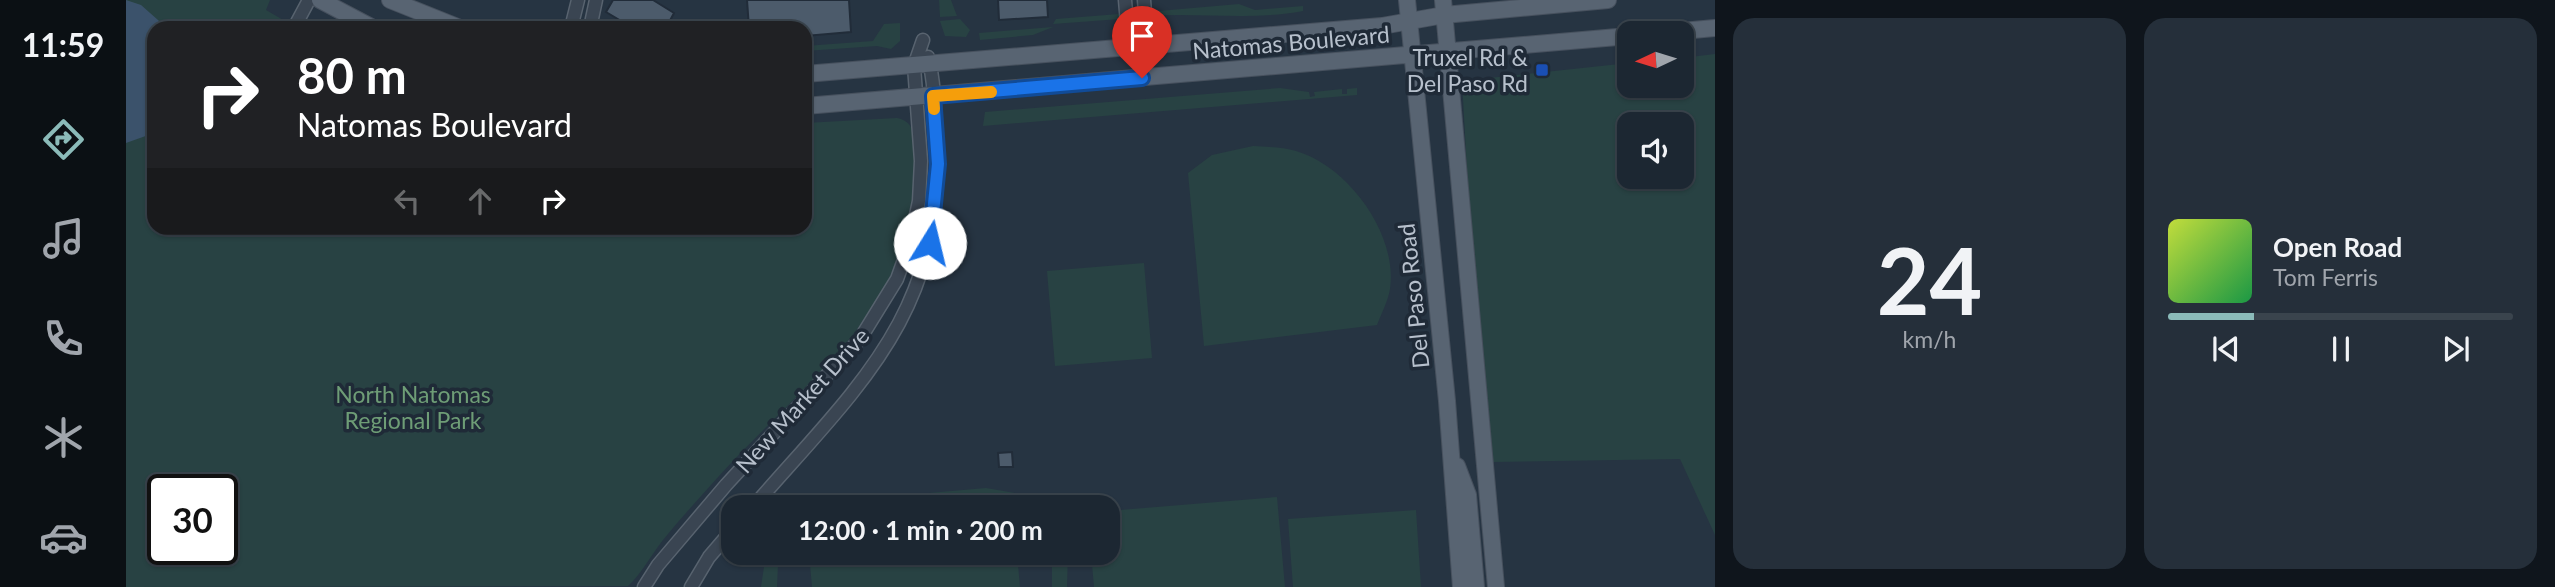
<!DOCTYPE html>
<html lang="en">
<head>
<meta charset="utf-8">
<style>
	body { margin:0; font-family:Lato,sans-serif; background:#252f3a; color:#f1f3f6; height:100vh; display:flex; flex-direction:column; font-size:26px; white-space:nowrap }
	* { box-sizing:border-box; margin:0 }
	p { font-size:23px; color:#a0a5ac }
	.icon { flex:none; width:38px; height:38px; fill:none; stroke:currentColor; stroke-width:2; stroke-linecap:round; stroke-linejoin:round }
	.map { position:relative; flex:1; overflow:hidden }
	.side { display:flex; flex-direction:column; gap:18px; padding:18px; background:#0f151c; width:840px }
	.side>* { flex:none }
	.hud { position:absolute; left:21px; top:21px; width:665px; height:214px; border-radius:21px; box-shadow:0 2px 5px #0004,0 0 0 2px #3a444d; background:#202124; color:#fff; overflow:hidden }
	.needle { width:46px; rotate:266deg }
	.controls { position:absolute; left:1491px; top:21px; display:grid; gap:14px }
	.controls a { display:grid; place-items:center; width:77px; height:77px; border-radius:14px; background:#1c2732; box-shadow:0 2px 5px #0004,0 0 0 2px #3a444d; font-size:35px }
	.speed { position:absolute; left:21px; top:474px; display:flex; gap:14px; font-size:35px; font-weight:700; text-align:center }
	.speed>* { display:grid; place-content:center; width:91px; height:91px; border-radius:50%; background:#1c2732; box-shadow:0 2px 5px #0004,0 0 0 2px #3a444d; line-height:1 }
	.speed .limit { border:4px solid #111; border-radius:10px; background:#fff; color:#111 }
	.pin { position:absolute; display:grid; place-items:center; width:60px; height:60px; color:#fff; margin:-72px -30px; border-radius:50% 50% 50% 0; rotate:-45deg; box-shadow:0 0 7px #0007 }
	.pin .icon { rotate:45deg }
	.me { position:absolute; width:77px; margin:-38px; rotate:9deg; stroke-linejoin:round; filter:drop-shadow(0 0 5px #0008) }
	.turn { display:flex; align-items:center; gap:24px; height:147px; padding:0 35px; font-size:32px }
	.turn .icon { width:91px; height:91px; stroke-width:2.5 }
	.turn b { display:block; font-size:49px; line-height:60px }
	.lanes { display:flex; align-items:center; height:66px; padding:0 35px; background:#0003; justify-content:center; gap:35px; direction:ltr }
	.lanes .off { opacity:.35 }
	.side .widget { flex:1; display:flex; flex-direction:column; justify-content:center; gap:10px; min-width:0; padding:0 24px; border-radius:21px; background:#252f3a }
	.side .dial { align-items:center; gap:0 }
	.dial b { font-size:91px; line-height:1 }
	.song { display:flex; align-items:center; gap:21px }
	.cover { width:84px; height:84px; border-radius:10px; background:linear-gradient(135deg,hsl(70 70% 55%),hsl(140 70% 35%)) }
	.played { height:7px; border-radius:4px; background:linear-gradient(90deg,#8bbbb9 25%,#3a444d 25%) }
	.keys { display:flex; justify-content:space-around; direction:ltr }
	.side .tiles { flex:1; display:grid; gap:18px; grid-template-columns:repeat(2,1fr) }
	.trip { position:absolute; left:595px; top:495px; width:399px; height:70px; border-radius:21px; background:#1c2732; box-shadow:0 2px 5px #0004,0 0 0 2px #3a444d; font-weight:700; line-height:70px; text-align:center }
	main { display:flex; flex:1; min-height:0 }
	.tab-bar { display:flex; flex-direction:column; width:126px; justify-content:space-around; align-items:center; background:#0b1014; color:#a0a5ac }
	.tab-bar .icon { width:49px; height:49px }
	.tab-bar .on { color:#8bbbb9 }
	.tab-bar b { font-size:32px; color:#f1f3f6 }
	.map>svg:first-child { display:block }
	.green { fill:#284243; fill-rule:evenodd }
	.water { fill:#3b526b }
	.building { fill:#4c5b6b; stroke:#212c39; stroke-width:2 }
	.lines { fill:none; stroke-linecap:round; stroke-linejoin:round }
	.minor-casing { stroke:#58636f; stroke-width:15 }
	.major-casing { stroke:#47515e; stroke-width:18 }
	.minor { stroke:#3a4552; stroke-width:12 }
	.major { stroke:#586472; stroke-width:16 }
	.route-casing { stroke:#114b97; stroke-width:18 }
	.route { stroke:#1a73e8; stroke-width:12 }
	.slow { stroke:#f59e0b; stroke-width:12 }
	.transit-dot { fill:#1a4fb4; stroke:#1f2a37; stroke-width:2.5 }
	.labels { text-anchor:middle; dominant-baseline:central; stroke-width:7; stroke-linejoin:round; paint-order:stroke }
	.street-label { font-size:23px; fill:#b7c0cc; stroke:#1f2a37 }
	.poi-label { font-size:23px; fill:#b7c0cc; stroke:#1f2a37; text-anchor:end }
	.park-label { font-size:23px; fill:#6e9d76; stroke:#1f2a37 }
</style>
</head>
<body>
<main>
<nav class="tab-bar">
<b>11:59</b>
<svg class="icon on" aria-label="directions" viewBox="0 0 24 24"><path d="M12 3l9 9-9 9-9-9zM9 14v-3h6M13 9l2 2-2 2"/></svg>
<svg class="icon" aria-label="music" viewBox="0 0 24 24"><path d="M9 18V5l10-2v13"/><circle cx="6" cy="18" r="3"/><circle cx="16" cy="16" r="3"/></svg>
<svg class="icon" aria-label="phone" viewBox="0 0 24 24"><path d="M5 4h4l2 5-3 2q2 4 5 5l2-3 5 2v4C11 20 4 13 5 4z"/></svg>
<svg class="icon" aria-label="climate" viewBox="0 0 24 24"><path d="M12 3v18M4 7l16 10M4 17L20 7"/></svg>
<svg class="icon" aria-label="car" viewBox="0 0 24 24"><path d="M5 17H2v-5l4-1 3-4h7l3 4 3 1v5h-3M9 17h6M6 11h13"/><circle cx="7" cy="17" r="2"/><circle cx="17" cy="17" r="2"/></svg>
</nav>
<div class="map">
<svg width="1589" height="587" viewBox="0 0 1589 587">
	<rect width="100%" height="100%" fill="#263442"/>
	<!-- green -->
	<path class="green" d="M0,0H144L140,10L171,28H28V228H679V123L771,118C790,121 789,141 789,156C793,308 683,376 593,476C574,497 555,518 537,540C525,555 516,573 502,586L0,587ZM37,490H96V550H37Z
		M813,0H825L831,16L814,17Z
		M1113,4L1129,10L1177,6V11C1125,21 1073,12 1021,16V12Z
		M993,14L994,19L927,24L930,19Z
		M834,19L844,30L840,37L819,36L814,21Z
		M774,23V41L765,49L751,46L679,51V46L747,41L758,24Z
		M927,27L907,35L854,40L853,33Z
		M1589,54V535L1554,459L1367,462L1342,188L1336,81L1503,63V86H1556V58ZM1503,124H1556V177H1503Z
		M1154,88L1183,92L1184,97L1189,96L1188,92L1216,89V94H1221V89L1231,88V95L857,126L859,112Z
		M1127,146C1140,147 1157,147 1170,151C1222,166 1272,234 1264,289C1262,301 1255,314 1251,325L1078,346L1062,173L1086,155Z
		M1018,263L1026,358L929,366L921,271Z
		M860,488L889,493L915,507H682L700,502Z
		M1151,497L1159,587H968L965,553H982V511Z
		M1290,510L1295,587H1167L1162,519Z
		M640,553H656L652,565L651,587H635Z
		M683,553H891L894,587H686Z
		M926,553H942L941,587H926Z"/>
	<!-- water -->
	<path class="water" d="M0,0L15,5L41,28H28V133L0,143Z"/>
	<!-- building -->
	<path class="building" d="M487,0H527L548,13L540,28H507L480,12Z
		M621,0H723L725,32L679,36V28H623Z
		M872,0H921L922,17L873,20Z
		M886,452L887,467H873L872,453Z"/>
	<g class="lines">
		<!-- minor casing -->
		<g class="minor-casing">
			<path id="minor" d="M999,0L1003,48
				M1018,0L1022,47
				M169,26L183,0
				M445,28L452,0
				M464,28L470,0
				M626,508C730,388 820,314 810,141C809,114 809,83 802,57
				M518,587L532,565L600,485L734,339L771,279L784,243L793,201L795,161L788,66L797,40
				M565,587L583,557L607,529"/>
		</g>
		<!-- major casing -->
		<g class="major-casing">
			<path id="major" d="M194,0L247,28
				M264,0L334,28
				M1281,0L1321,401L1335,587
				M1317,0L1370,587
				M1534,33L1589,28
				M679,74L1256,26L1318,15L1482,0
				M679,106L1503,36
				M1331,466L1342,495L1350,587"/>
		</g>
		<!-- minor -->
		<use href="#minor" class="minor"/>
		<!-- major -->
		<use href="#major" class="major"/>
	</g>
	<g class="lines">
		<!-- route casing -->
		<g class="route-casing">
			<path id="route" d="M804,243L812,164L807,96L1016,78"/>
		</g>
		<!-- route -->
		<use href="#route" class="route"/>
		<!-- slow -->
		<path class="slow" d="M808,109L807,96L865,92"/>
	</g>
	<!-- markers -->
	<rect class="transit-dot" x="1409" y="63" width="14" height="14" rx="3.5"/>
	<g class="labels">
		<!-- street labels -->
		<g class="street-label">
			<text transform="translate(1165 42) rotate(-5)">Natomas Boulevard</text>
			<text transform="translate(1287 296) rotate(-96)">Del Paso Road</text>
			<text transform="translate(676 400) rotate(-48)">New Market Drive</text>
		</g>
		<!-- poi labels -->
		<g class="poi-label">
			<text x="1402" y="57">Truxel Rd &amp;<tspan x="1402" dy="26">Del Paso Rd</tspan></text>
		</g>
		<!-- park labels -->
		<g class="park-label">
			<text x="287" y="394">North Natomas<tspan x="287" dy="26">Regional Park</tspan></text>
		</g>
	</g>
</svg>
<div class="controls">
<a><svg class="needle" viewBox="-14 -14 28 28"><path d="M0-13l5 13h-10z" fill="#e53935"/><path d="M0 13l5-13h-10z" fill="#a0a5ac"/></svg></a>
<a><svg class="icon" aria-label="sound" viewBox="0 0 24 24"><path d="M4 9h4l5-4v14l-5-4H4zM17 9q2 3 0 6"/></svg></a>
</div>
<div class="speed"><div class="limit">30</div></div>
<div class="pin" style="left:1016px;top:78px;background:#d93025"><svg class="icon" aria-label="arrive" viewBox="0 0 24 24"><path d="M6 21V4h12l-3 4 3 4H6"/></svg></div>
<svg class="me" style="left:804px;top:243px" viewBox="-20 -20 40 40"><circle r="19" fill="#fff"/><path d="M0-13L10 11 0 6-10 11z" fill="#1a73e8"/></svg>
<div class="trip">12:00 · 1 min · 200 m</div>
<div class="hud">
<div class="turn"><svg class="icon" aria-label="right" viewBox="0 0 24 24"><path d="M7 20v-9h11M14 6l5 5-5 5"/></svg><div><b>80 m</b>Natomas Boulevard</div></div>
<div class="lanes"><svg class="icon off" aria-label="left" viewBox="0 0 24 24"><path d="M17 20v-9H6M10 6l-5 5 5 5"/></svg><svg class="icon off" aria-label="ahead" viewBox="0 0 24 24"><path d="M12 20V5M6 11l6-6 6 6"/></svg><svg class="icon" aria-label="right" viewBox="0 0 24 24"><path d="M7 20v-9h11M14 6l5 5-5 5"/></svg></div>
</div>
</div>
<section class="side">
<div class="tiles">
<div class="widget dial"><b>24</b><p>km/h</p></div>
<div class="widget">
<div class="song"><i class="cover"></i><div><b>Open Road</b><p>Tom Ferris</p></div></div>
<div class="played"></div>
<div class="keys"><svg class="icon" aria-label="previous" viewBox="0 0 24 24"><path d="M18 5L8 12l10 7zM5 5v14"/></svg><svg class="icon" aria-label="pause" viewBox="0 0 24 24"><path d="M8 5v14M16 5v14"/></svg><svg class="icon" aria-label="next" viewBox="0 0 24 24"><path d="M6 5l10 7-10 7zM19 5v14"/></svg></div>
</div>
</div>
</section>
</main>
</body>
</html>
